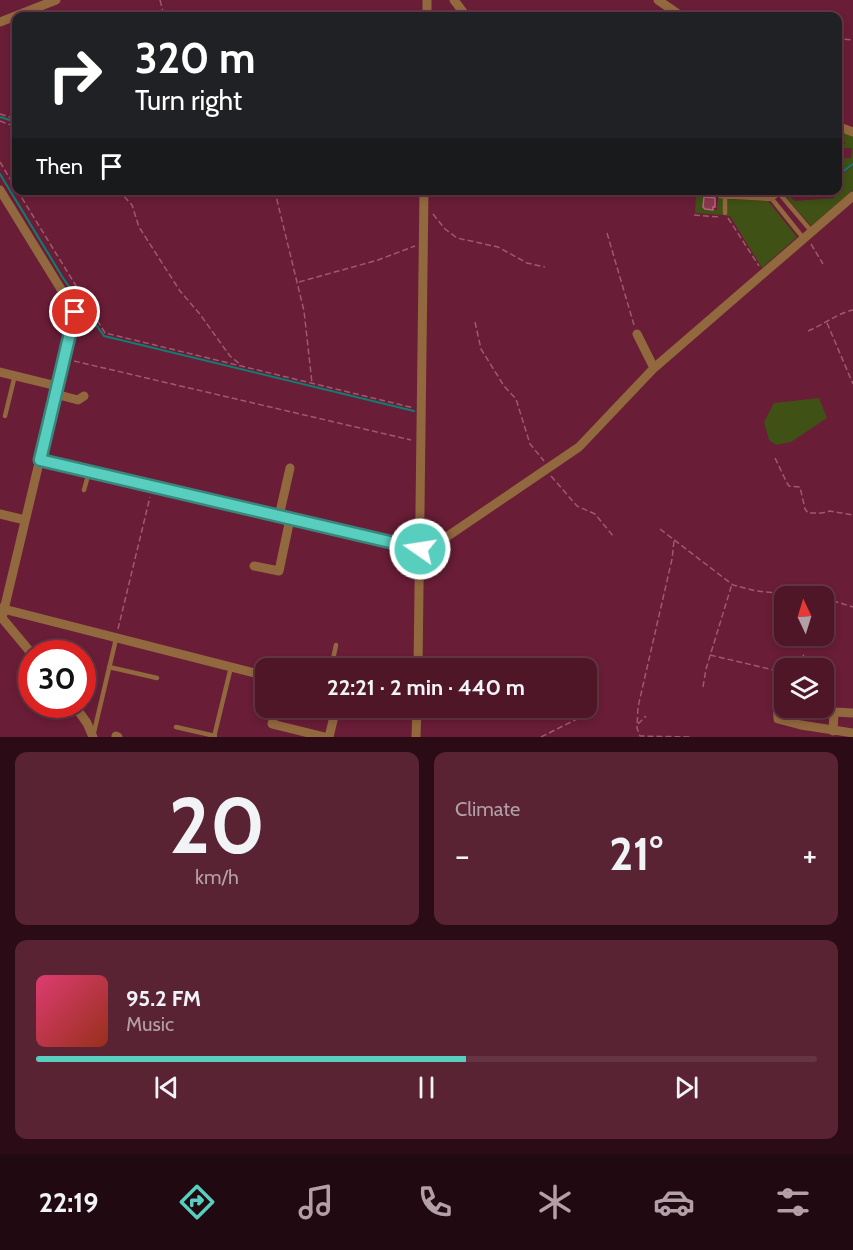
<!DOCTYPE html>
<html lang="en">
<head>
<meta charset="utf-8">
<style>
	body { margin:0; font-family:Cabin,sans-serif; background:#592334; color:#f1f3f6; height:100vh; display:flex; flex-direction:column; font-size:22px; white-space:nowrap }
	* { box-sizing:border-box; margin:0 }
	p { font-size:20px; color:#b39fa8 }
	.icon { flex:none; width:33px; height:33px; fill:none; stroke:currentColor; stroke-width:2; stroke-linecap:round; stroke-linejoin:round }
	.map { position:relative; height:737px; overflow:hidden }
	.drawer { display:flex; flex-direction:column; gap:15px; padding:15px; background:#2b0c16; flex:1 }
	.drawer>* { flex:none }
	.banner { position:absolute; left:12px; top:12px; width:830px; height:183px; border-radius:12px; box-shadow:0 3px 9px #0003,0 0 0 2px #663545; background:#202124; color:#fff; overflow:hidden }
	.needle { width:39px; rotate:356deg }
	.fabs { position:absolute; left:774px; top:586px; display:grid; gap:12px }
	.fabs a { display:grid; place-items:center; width:60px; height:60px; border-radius:12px; background:#4f1628; box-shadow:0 3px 9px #0003,0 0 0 2px #663545; font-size:30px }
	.speed { position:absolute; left:18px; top:640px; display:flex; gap:12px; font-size:30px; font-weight:700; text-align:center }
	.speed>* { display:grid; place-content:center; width:78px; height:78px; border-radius:50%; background:#4f1628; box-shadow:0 3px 9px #0003,0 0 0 2px #663545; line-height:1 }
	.speed .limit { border:9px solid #d22; background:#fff; color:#111 }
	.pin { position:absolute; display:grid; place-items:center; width:51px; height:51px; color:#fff; margin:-26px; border:3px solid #fff; border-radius:50%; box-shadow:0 2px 6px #0007 }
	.me { position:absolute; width:66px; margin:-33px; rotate:283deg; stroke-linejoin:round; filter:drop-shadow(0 0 4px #0008) }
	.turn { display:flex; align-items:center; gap:21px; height:126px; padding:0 24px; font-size:27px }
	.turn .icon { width:78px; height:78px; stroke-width:2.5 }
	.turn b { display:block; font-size:42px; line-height:51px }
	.then { display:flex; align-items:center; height:57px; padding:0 24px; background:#0003; gap:12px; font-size:22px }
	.big { font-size:45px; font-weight:800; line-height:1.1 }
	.drawer .widget { flex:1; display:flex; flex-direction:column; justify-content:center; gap:9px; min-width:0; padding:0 21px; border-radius:12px; background:#592334 }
	.drawer .dial { align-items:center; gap:0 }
	.dial b { font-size:78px; line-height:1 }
	.song { display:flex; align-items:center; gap:18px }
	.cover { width:72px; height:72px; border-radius:9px; background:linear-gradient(135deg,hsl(340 70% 55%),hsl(10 70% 35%)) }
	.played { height:6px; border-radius:3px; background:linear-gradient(90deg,#58cebf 55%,#663545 55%) }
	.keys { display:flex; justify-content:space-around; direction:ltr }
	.heat { display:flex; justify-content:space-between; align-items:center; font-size:33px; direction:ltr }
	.drawer .tiles { flex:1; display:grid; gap:15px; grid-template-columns:1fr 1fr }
	.widget:last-child { grid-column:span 2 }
	.trip { position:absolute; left:255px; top:658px; width:342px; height:60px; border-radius:12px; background:#4f1628; box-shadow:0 3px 9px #0003,0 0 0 2px #663545; font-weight:800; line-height:60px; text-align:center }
	.tab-bar { display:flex; height:96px; justify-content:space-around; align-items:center; background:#200910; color:#b39fa8 }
	.tab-bar .icon { width:42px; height:42px }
	.tab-bar .current { color:#58cebf }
	.tab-bar b { font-size:27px; color:#f1f3f6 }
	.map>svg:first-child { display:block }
	.green { fill:#3f5115 }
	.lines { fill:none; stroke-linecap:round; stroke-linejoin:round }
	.stream { stroke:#0e7e73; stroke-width:2 }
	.building { fill:#87384f; stroke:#b9657b; stroke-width:1.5 }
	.path { stroke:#9c5b6e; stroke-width:1.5; stroke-dasharray:6 3; stroke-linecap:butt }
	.service { stroke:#92683e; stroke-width:4.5 }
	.minor { stroke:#92683e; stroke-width:9 }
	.route-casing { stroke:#39867c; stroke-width:15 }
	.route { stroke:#58cebf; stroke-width:10 }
</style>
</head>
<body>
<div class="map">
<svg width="853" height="737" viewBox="0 0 853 737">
	<rect width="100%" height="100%" fill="#691d36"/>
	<!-- green -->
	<path class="green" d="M837,129L853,136V164L837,175V166L843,164V158H851L852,148H837V144H846L845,142H837Z
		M853,166V190L811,226L786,197L788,195L795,201L834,198V191L837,190V178Z
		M709,190L740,191V194L708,193L707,197H703V207L705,210H717L718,198H724L723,215L695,213L696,192Z
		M727,199L768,201L797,237L762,268L730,216H726Z
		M819,398L827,418L791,442L776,445L769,440L764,422L774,403Z"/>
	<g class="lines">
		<!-- stream -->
		<path class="stream" d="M0,117L16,122
			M0,174L63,278L104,336L414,411
			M837,176L853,164"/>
	</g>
	<!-- building -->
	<path class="building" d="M704,197L715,198V207H713V210L705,209L703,207Z"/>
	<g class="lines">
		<!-- path -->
		<path class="path" d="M160,0L164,16
			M837,43L842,39L853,40
			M0,114L16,119
			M0,121L16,127
			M0,162L16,189
			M17,190L105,333L414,408
			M118,190L132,205L139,227L180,291L199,313L230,356L241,365
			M259,190L276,197
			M279,190L277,200L304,311L312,383
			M433,214L445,229L457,238L498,247L527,263L545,267
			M694,215L720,217
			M728,218L759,266
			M607,233L634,325
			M811,244L823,264
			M299,282L378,260L415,246
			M475,322L481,349L504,386L516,399L530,444L544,461
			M827,323L853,384
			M808,331C825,324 836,314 853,310
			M74,361L411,440
			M775,458L787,483L789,486L800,487L805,509L808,513H822L830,511L853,515
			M551,476L577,506L595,514L614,537
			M660,529L733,585L756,591L819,597
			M674,541L672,559L638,707L637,728L640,736L692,737
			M824,598L853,607
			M118,629L150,497
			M710,655L778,671L804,655
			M578,661L580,669
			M703,687L706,669L732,584
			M638,724L646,716
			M541,737L585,715L586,708"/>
		<!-- service -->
		<path class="service" d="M777,190L779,193L822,190
			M720,196L772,199
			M725,213V196
			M804,239L772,199L779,193L812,232
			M5,416L15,375
			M84,490L89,472
			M109,667L157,678
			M331,669L336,645
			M176,727L215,736
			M94,732L116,639
			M214,737L231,667"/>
		<!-- minor -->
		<path class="minor" d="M454,0L466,16
			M658,0L681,16
			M427,16V0
			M0,22L56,0
			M837,126L853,132
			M0,190L75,312L2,618L32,654
			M637,334L654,368
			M0,372L57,386
			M55,394L78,400L84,396
			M40,461L420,549
			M0,514L25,520
			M279,516L290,468
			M420,555L579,447L654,368L853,196
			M254,566L279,571L290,519
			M0,608L266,676
			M418,669L424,190
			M782,699L777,702L778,719L801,725L853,733
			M74,705L87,723L93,737
			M276,708L272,724L325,737
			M391,708L417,715
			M833,731L834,712L853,713
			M116,736L118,737
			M329,737L336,708
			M416,737L417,708"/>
	</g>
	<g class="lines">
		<!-- route casing -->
		<g class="route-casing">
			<path id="route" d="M75,312L40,460L420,549"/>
		</g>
		<!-- route -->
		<use href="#route" class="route"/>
	</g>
</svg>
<div class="fabs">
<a><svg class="needle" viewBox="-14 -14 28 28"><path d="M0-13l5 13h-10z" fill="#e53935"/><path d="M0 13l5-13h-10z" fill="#b39fa8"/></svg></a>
<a><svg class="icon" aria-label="layers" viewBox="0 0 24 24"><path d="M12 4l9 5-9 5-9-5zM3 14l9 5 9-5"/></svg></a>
</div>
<div class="speed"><div class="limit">30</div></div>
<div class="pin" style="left:75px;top:312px;background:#d93025"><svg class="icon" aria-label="arrive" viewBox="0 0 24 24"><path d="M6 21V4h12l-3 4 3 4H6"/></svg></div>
<svg class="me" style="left:420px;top:549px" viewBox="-20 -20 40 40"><circle r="17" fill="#58cebf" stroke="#fff" stroke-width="3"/><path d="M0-11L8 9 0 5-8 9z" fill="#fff"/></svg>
<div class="trip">22:21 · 2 min · 440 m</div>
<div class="banner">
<div class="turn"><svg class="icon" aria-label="right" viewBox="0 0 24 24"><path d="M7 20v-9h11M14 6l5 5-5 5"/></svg><div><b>320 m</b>Turn right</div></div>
<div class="then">Then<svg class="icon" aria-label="arrive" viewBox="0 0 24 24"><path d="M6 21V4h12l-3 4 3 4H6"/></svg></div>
</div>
</div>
<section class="drawer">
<div class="tiles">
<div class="widget dial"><b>20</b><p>km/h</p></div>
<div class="widget"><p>Climate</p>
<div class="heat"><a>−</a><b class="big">21°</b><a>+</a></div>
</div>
<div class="widget">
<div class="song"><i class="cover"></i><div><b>95.2 FM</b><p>Music</p></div></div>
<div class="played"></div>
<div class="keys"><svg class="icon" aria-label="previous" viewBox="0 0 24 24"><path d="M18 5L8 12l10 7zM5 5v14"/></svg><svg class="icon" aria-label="pause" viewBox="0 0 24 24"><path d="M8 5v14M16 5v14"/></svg><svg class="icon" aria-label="next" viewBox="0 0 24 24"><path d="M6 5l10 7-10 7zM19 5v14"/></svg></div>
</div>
</div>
</section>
<nav class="tab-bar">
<b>22:19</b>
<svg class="icon current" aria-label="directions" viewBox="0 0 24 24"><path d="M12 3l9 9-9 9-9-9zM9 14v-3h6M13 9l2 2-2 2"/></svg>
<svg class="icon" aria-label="music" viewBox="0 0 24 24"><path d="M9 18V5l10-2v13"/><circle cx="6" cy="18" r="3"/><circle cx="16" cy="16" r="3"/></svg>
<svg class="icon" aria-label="phone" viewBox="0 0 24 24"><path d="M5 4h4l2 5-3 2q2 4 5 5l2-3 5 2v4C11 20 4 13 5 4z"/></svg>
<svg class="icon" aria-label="climate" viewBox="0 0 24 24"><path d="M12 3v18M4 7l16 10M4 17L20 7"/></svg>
<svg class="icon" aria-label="car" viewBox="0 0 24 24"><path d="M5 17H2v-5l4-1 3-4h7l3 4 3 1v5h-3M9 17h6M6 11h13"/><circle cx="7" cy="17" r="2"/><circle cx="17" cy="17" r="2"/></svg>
<svg class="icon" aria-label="filters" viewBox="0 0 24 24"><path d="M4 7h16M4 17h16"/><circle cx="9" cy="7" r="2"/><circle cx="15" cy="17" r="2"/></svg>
</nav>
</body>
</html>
